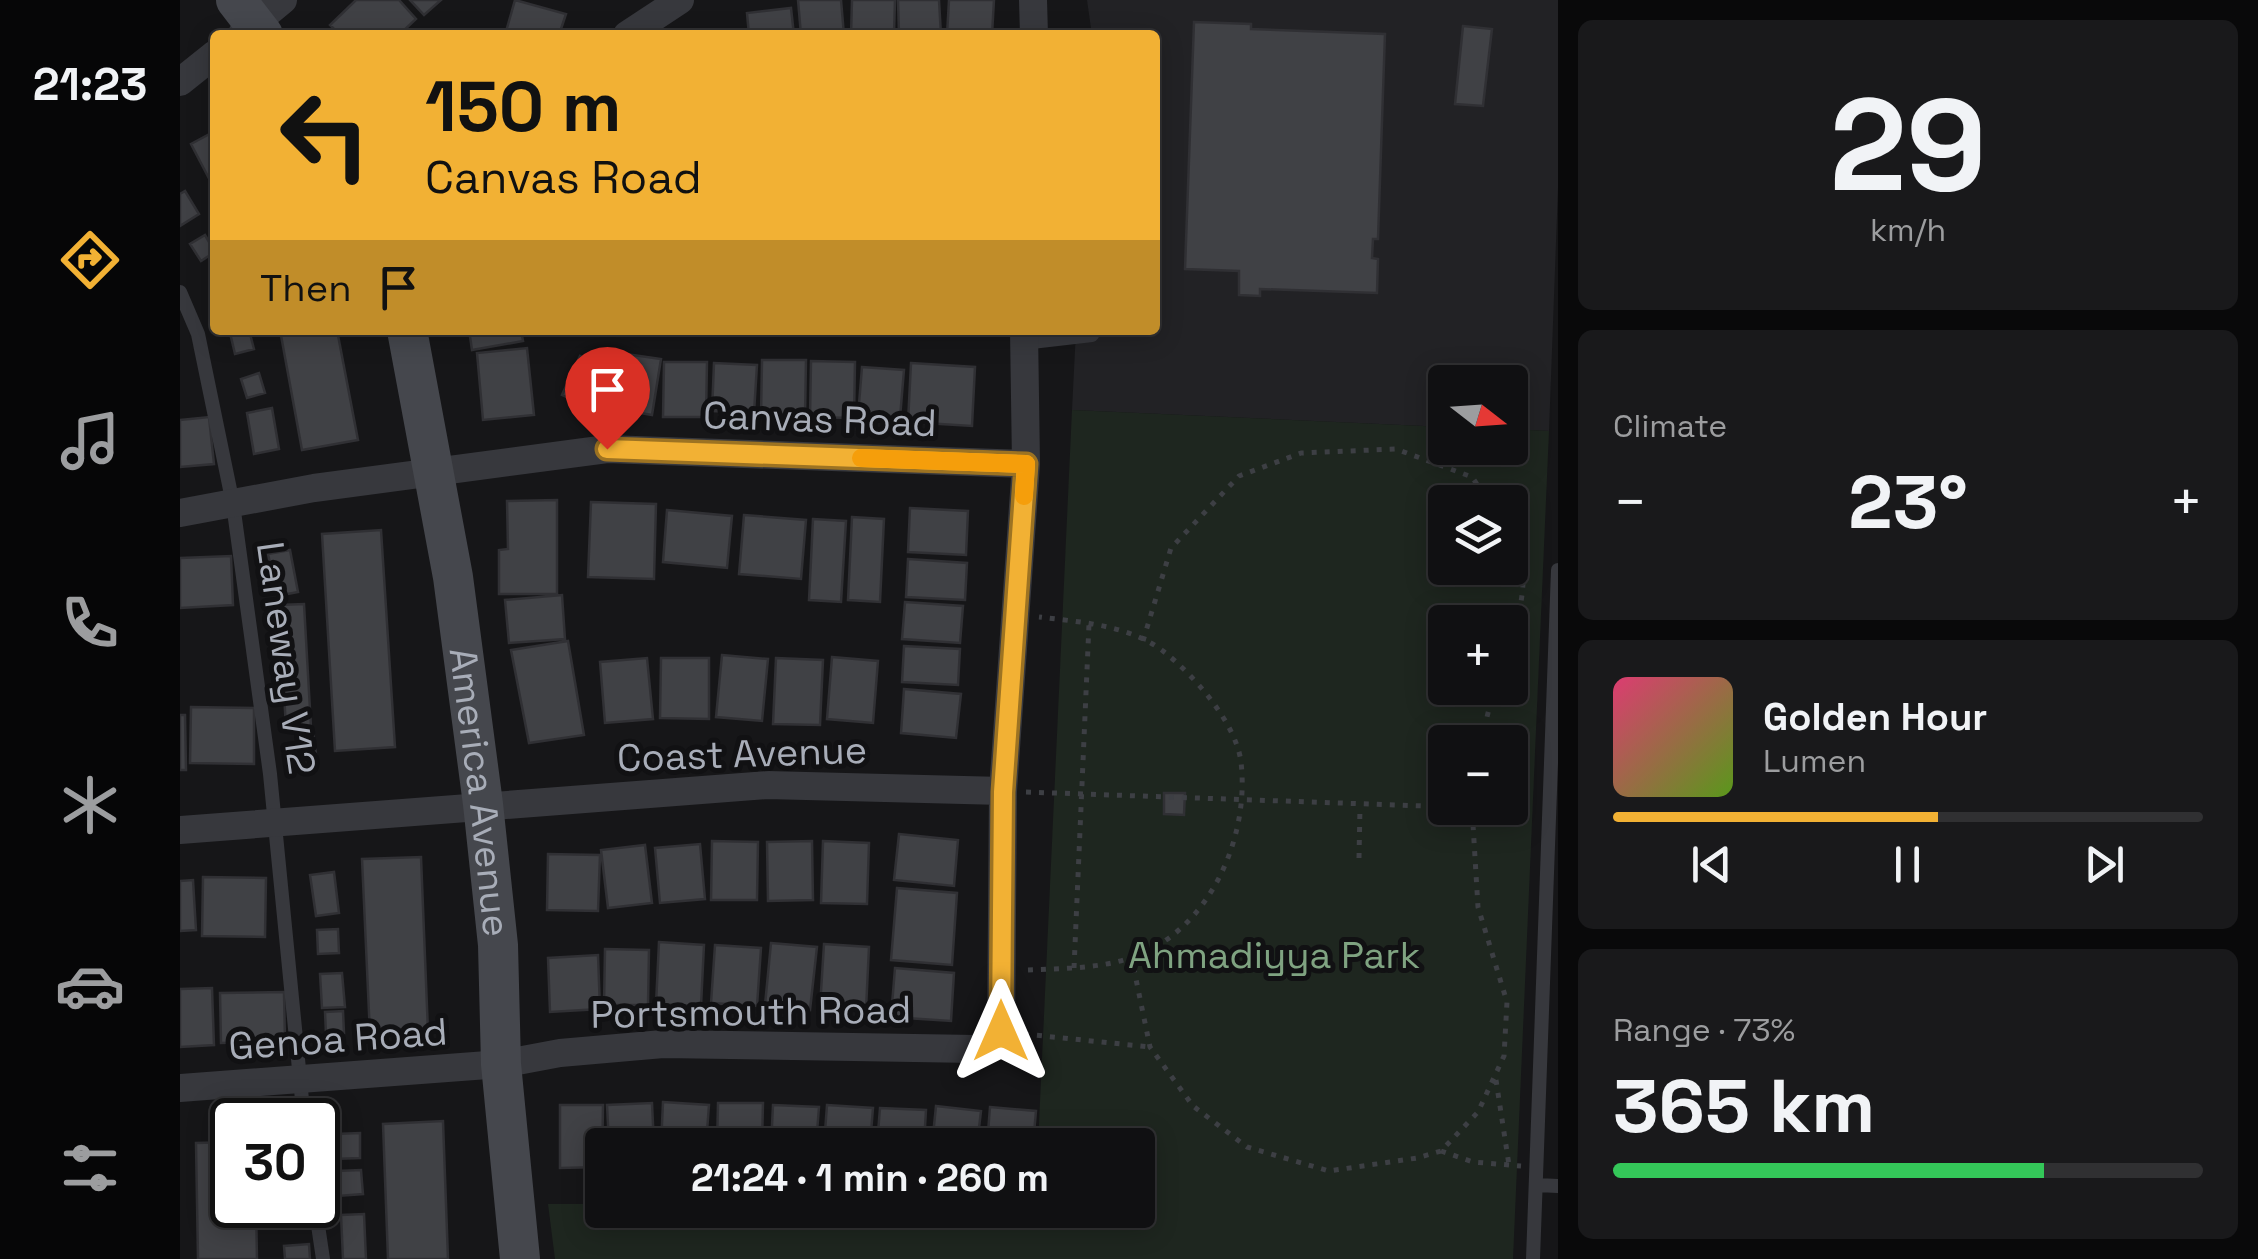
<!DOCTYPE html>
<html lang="en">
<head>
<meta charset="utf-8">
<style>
	body { margin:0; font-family:"Space Grotesk",sans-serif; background:#19191b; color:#f1f3f6; height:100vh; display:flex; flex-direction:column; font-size:38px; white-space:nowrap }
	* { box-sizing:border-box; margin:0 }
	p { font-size:32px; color:#9c9d9f }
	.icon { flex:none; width:55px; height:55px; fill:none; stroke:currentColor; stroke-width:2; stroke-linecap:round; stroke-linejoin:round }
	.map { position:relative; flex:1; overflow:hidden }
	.panel { display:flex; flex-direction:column; gap:20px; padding:20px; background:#09090a; width:700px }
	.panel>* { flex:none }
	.top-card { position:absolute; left:30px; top:30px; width:950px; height:305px; border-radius:10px; box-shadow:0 5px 25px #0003,0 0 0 2px #303032; background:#f2b134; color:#111; overflow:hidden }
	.needle { width:65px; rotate:107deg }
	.tools { position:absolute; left:1248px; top:365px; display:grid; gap:20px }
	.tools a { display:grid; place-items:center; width:100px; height:100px; border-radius:10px; background:#101012; box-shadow:0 5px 25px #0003,0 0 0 2px #303032; font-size:50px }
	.speed { position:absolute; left:30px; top:1098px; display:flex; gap:20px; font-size:50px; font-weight:700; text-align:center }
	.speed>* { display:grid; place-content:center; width:130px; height:130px; border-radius:50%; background:#101012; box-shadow:0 5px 25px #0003,0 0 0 2px #303032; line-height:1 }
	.speed .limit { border:5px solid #111; border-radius:15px; background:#fff; color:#111 }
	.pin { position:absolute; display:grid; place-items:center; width:85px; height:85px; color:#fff; margin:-102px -42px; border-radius:50% 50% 50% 0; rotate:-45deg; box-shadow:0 0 10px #0007 }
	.pin .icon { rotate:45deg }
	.me { position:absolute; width:110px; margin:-55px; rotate:0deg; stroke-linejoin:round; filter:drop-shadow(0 0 8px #0008) }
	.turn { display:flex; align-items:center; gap:35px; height:210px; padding:0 50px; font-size:45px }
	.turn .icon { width:130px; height:130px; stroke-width:2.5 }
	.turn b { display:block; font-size:70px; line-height:85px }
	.then { display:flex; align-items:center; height:95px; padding:0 50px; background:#0003; gap:20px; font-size:38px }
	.big { font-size:75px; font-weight:600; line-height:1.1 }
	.panel .widget { flex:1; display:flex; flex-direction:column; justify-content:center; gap:15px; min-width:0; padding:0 35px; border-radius:15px; background:#19191b }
	.panel .dial { align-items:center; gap:0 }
	.dial b { font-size:130px; line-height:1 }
	.song { display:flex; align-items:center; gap:30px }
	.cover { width:120px; height:120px; border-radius:15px; background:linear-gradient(135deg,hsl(340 70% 55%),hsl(90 70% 35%)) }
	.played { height:10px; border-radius:5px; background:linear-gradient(90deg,#f2b134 55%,#303032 55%) }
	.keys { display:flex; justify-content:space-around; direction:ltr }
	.heat { display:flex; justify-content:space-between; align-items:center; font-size:55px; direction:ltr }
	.charge { height:15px; border-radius:8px; background:linear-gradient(90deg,#34c759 73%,#303032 0) }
	.trip { position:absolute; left:405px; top:1128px; width:570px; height:100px; border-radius:10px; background:#101012; box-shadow:0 5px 25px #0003,0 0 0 2px #303032; font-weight:600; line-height:100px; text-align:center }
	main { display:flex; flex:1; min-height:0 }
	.tabs { display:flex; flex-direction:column; width:180px; justify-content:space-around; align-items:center; background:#060607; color:#9c9d9f }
	.tabs .icon { width:70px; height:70px }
	.tabs .current { color:#f2b134 }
	.tabs b { font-size:45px; color:#f1f3f6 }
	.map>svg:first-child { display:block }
	.built { fill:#222225 }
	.green { fill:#1e261f; fill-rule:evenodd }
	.building { fill:#404145; stroke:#303034; stroke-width:2.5 }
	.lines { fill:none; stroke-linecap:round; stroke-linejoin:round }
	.path { stroke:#3d3f44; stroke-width:5; stroke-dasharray:5 8; stroke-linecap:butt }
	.lane { stroke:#37383d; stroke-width:14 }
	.street { stroke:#37383d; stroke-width:28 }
	.secondary { stroke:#45474d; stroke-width:40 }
	.route-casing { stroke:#9d7322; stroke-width:25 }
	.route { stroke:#f2b134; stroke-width:18 }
	.slow { stroke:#f59e0b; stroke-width:18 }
	.labels { text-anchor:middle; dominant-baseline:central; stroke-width:10; stroke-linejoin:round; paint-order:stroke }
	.street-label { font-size:38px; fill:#a8adb8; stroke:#111113 }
	.park-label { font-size:38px; fill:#7fa381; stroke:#111113 }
</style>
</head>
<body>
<main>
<nav class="tabs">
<b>21:23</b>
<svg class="icon current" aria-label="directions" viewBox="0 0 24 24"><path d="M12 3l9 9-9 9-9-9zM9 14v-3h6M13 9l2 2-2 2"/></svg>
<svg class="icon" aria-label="music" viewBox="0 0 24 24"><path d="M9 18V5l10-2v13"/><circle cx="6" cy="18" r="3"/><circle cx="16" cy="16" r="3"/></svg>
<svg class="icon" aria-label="phone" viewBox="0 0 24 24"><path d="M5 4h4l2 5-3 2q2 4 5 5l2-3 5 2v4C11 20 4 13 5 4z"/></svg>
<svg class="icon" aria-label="climate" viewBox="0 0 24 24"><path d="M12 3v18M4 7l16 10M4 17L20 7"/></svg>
<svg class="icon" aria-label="car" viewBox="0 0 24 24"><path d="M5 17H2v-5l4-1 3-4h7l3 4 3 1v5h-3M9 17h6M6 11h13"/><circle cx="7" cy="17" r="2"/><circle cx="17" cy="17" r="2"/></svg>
<svg class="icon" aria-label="filters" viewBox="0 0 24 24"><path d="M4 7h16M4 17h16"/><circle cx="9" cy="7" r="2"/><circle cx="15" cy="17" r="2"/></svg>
</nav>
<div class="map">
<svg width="1378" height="1259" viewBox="0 0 1378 1259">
	<rect width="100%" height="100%" fill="#161618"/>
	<!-- built -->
	<path class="built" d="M907,0H1378V188L1369,431L1330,429V382H1265V427L892,410L896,330H975V35H912Z"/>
	<!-- green -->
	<path class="green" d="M892,410L1265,427V448H1330V429L1369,431L1333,1259H375L368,1204H422V1210H958V1145H858ZM1265,502H1330V568H1265ZM1265,622H1330V688H1265ZM1265,742H1330V808H1265Z"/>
	<!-- building -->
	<path class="building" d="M176,0H219L236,19L219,35H160L150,25Z
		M230,0H261L244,15Z
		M335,0L386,14L379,35H325Z
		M618,0H661L664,35H621Z
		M672,0H715L714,35H671Z
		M718,0H759L761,35H719Z
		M769,0H814L812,35H767Z
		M611,8L614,35H569L567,13Z
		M1014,22L1071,24V29L1205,34L1198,239H1193L1192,258L1198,259L1197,293L1080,289V296L1059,295V271L1005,269Z
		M1283,26L1312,29L1303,106L1275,104Z
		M35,131V190L11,144Z
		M5,191L19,214L0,226V194Z
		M25,235L35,252L21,261L10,244Z
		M69,330L74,349L55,354L50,333Z
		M100,330H157L178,440L122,450Z
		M289,330H341L343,341L292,350Z
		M347,348L354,415L303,420L297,353Z
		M439,353L481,359L472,415L431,408Z
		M400,356L435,372L417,411L382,395Z
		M582,360H626L625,417L581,416Z
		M631,361L675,362L674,418L630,417Z
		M484,362H527L526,417H483Z
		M534,363L577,365L574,413L532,411Z
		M731,363L795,367L792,426L728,422Z
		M682,367L724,370L720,418L678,416Z
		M79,373L85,393L67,398L61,379Z
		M92,408L99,449L74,454L67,413Z
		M29,417L34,464L0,467V420Z
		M377,500V594H319V550L328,549L327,501Z
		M411,502L476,504L474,579L408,577Z
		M730,508L788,511L786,555L728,552Z
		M487,510L552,516L547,568L483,562Z
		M564,515L626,520L621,579L559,574Z
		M672,517L704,519L700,602L668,600Z
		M633,519L666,521L661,602L629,600Z
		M201,530L215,747L155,751L142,534Z
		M110,550L118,592L97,596L88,554Z
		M51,556L53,605L0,608V558Z
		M728,559L787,563L785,600L726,597Z
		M382,595L385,639L329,643L325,600Z
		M725,602L783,606L780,643L722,639Z
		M124,604L131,727L106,728L99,605Z
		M388,641L404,735L349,743L331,650Z
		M724,646L780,649L778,685L722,682Z
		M542,655L588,659L582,721L536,717Z
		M652,657L698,661L693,723L647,719Z
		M467,658L473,719L425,723L420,662Z
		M481,658H529V719L480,718Z
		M596,658L643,660L640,725L593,724Z
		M724,689L781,694L776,738L721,733Z
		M11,707L74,708V764L10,763Z
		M0,715H5L6,770H0Z
		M133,732L136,754L118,756L116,735Z
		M984,793H1005L1004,815L984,814Z
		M719,834L778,840L774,886L714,880Z
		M532,841L578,842L577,900H531Z
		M632,841L633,900L588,901L587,842Z
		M643,841L689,843L687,904L641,903Z
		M520,844L525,899L480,903L475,848Z
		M465,845L472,903L428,908L421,850Z
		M368,854L420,855L418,911L367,910Z
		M241,857L248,1032L190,1035L182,859Z
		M154,872L159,913L136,916L130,875Z
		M23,877L86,878L85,937L22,936Z
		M13,880L16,930L0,931V881Z
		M717,888L777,893L772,965L711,960Z
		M158,929L159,953L138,954L137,930Z
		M479,942L524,945L521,1006L476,1004Z
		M591,943L637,947L630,1010L585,1005Z
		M644,944L689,947L686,1010L640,1007Z
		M535,945L581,948L577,1006L531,1003Z
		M425,949L469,950L468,1005H424Z
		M418,955L420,1009L370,1012L368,958Z
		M715,968L774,973L771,1021L711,1017Z
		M162,973L165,1007L142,1008L140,974Z
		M32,988L34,1045L0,1047V989Z
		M104,992L105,1041L41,1043L40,993Z
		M163,1011L164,1033L146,1034L145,1012Z
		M483,1102L529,1105L526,1145H481Z
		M472,1103L474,1145H429L427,1105Z
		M538,1103H583L582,1145H537Z
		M380,1105H423L422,1167L380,1168Z
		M593,1105L639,1107L636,1145H591Z
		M647,1105L693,1108L690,1145H644Z
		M756,1106L801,1111L797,1145H752Z
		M810,1107L856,1111L853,1145H807Z
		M700,1108L746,1110L744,1145H697Z
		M263,1121L268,1259H208L203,1124Z
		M180,1133V1158L154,1159V1134Z
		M52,1142V1205H76L77,1259H18L16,1143Z
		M181,1170L183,1194L158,1196L156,1171Z
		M101,1205H126L127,1225L102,1226Z
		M184,1214L186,1259H163L161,1215Z
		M129,1244L130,1259H105L104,1246Z"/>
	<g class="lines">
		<!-- path -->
		<path class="path" d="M1330,533C1352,564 1342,609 1330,643
			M963,641L991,548L1059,476L1121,453L1216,449L1292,477L1309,502
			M1301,742L1314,688
			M846,792L1302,808
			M1330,799L1353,795
			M1179,858L1180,807
			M951,955L970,1047L1013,1106L1067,1147L1149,1171L1237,1158L1261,1151L1298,1112L1324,1056L1327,1002L1298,907L1292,808
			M894,968L909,624
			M848,970C891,968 937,969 975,947C1037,912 1069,830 1061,762C1056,723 1014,675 983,651C949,625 900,622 859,617
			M844,1034L970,1047
			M1316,1080L1329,1165
			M1261,1151L1293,1162L1341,1166"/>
		<!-- lane -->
		<path class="lane" d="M0,292L18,334L53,504L90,774L124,1120
			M843,343L912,335L915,330
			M1357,1185L1378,1186
			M135,1205L143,1259
			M1353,1259L1378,570"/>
		<!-- street -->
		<path class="street" d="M853,0L854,35
			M62,34L103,0
			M447,35L500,0
			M0,82L35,54
			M0,513L134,488L427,449L846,464
			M0,830L587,785L823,791
			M0,1088L321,1064L380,1053L483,1044L795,1049L821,1037L823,791L846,464L844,330"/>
		<!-- secondary -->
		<g class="secondary">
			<path d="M56,0L83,35"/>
			<path id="s1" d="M227,330L273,577L303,804L318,945L321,1064L340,1259"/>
		</g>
	</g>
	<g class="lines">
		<!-- route casing -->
		<g class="route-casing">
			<path id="route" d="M427,449L846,464L823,792L821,1031"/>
		</g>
		<!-- route -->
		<use href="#route" class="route"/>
		<!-- slow -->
		<path class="slow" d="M681,458L846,464L844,496"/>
	</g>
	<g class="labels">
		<!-- street labels -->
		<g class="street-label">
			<text transform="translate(640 419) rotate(2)">Canvas Road</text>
			<text transform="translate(106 658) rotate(82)">Laneway V12</text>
			<text transform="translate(562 754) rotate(-2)">Coast Avenue</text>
			<text stroke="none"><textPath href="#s1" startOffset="468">America Avenue</textPath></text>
			<text transform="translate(571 1012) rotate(-1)">Portsmouth Road</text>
			<text transform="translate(158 1039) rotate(-4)">Genoa Road</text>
		</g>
		<!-- park labels -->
		<g class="park-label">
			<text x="1094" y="955">Ahmadiyya Park</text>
		</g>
	</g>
</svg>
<div class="tools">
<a><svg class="needle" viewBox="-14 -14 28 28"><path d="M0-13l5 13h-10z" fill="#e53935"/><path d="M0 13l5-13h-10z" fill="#9c9d9f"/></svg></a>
<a><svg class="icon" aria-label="layers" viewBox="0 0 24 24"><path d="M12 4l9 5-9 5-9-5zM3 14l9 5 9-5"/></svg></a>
<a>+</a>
<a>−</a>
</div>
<div class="speed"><div class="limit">30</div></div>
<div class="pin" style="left:427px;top:449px;background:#d93025"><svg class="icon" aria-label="arrive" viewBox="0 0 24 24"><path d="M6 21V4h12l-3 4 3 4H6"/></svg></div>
<svg class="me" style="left:821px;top:1031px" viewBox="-20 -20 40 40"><path d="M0-17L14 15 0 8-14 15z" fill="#f2b134" stroke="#fff" stroke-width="4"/></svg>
<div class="trip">21:24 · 1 min · 260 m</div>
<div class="top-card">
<div class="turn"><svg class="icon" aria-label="left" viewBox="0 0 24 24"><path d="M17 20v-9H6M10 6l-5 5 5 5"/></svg><div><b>150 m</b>Canvas Road</div></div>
<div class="then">Then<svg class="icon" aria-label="arrive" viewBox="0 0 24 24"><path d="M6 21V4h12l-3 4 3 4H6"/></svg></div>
</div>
</div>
<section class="panel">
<div class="widget dial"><b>29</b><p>km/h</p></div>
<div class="widget"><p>Climate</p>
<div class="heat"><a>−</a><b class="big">23°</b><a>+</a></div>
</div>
<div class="widget">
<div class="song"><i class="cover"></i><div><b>Golden Hour</b><p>Lumen</p></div></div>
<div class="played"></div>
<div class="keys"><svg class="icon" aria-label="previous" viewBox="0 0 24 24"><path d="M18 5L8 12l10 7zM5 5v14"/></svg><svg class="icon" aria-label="pause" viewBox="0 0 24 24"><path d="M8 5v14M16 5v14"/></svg><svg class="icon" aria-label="next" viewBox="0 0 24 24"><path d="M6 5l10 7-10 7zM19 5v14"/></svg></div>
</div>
<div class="widget"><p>Range · 73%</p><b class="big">365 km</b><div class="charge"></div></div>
</section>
</main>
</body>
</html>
